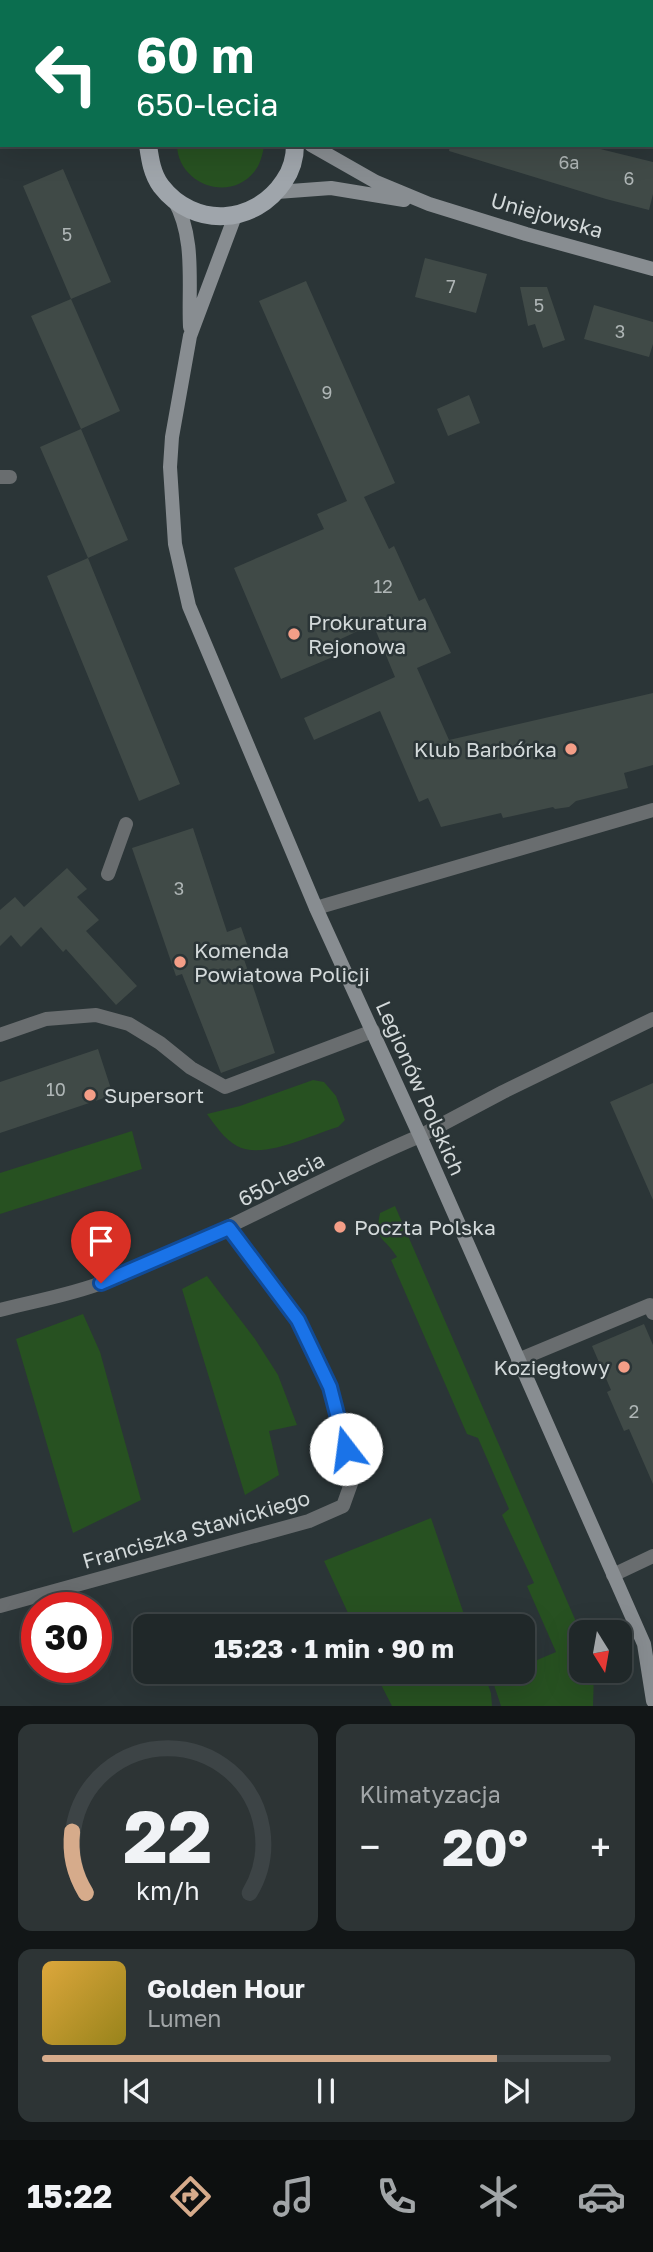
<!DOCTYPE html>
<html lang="pl">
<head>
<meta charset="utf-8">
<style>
	body { margin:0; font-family:"Golos Text",sans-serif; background:#2d3435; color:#f1f3f6; height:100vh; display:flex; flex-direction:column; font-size:26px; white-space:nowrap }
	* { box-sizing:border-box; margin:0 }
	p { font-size:23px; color:#a2a6a8 }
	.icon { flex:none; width:38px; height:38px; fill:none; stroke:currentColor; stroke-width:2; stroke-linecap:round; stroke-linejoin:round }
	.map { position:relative; height:1706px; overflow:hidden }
	.details { display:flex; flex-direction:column; gap:18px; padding:18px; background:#121617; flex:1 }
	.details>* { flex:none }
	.banner { position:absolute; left:0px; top:0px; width:654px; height:147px; box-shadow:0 7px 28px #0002,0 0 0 2px #3d4446; background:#0b6e4f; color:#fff; overflow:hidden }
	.needle { width:46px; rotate:169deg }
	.buttons { position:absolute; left:569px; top:1620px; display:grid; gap:14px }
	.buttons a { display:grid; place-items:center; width:63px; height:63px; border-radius:14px; background:#202829; box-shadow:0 7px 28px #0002,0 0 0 2px #3d4446; font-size:35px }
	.speed { position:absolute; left:21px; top:1592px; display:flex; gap:14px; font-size:35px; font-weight:700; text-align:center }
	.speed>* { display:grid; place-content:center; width:91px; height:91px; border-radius:50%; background:#202829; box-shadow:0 7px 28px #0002,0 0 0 2px #3d4446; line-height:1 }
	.speed .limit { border:10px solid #d22; background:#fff; color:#111 }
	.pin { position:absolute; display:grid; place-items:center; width:60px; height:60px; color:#fff; margin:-72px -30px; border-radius:50% 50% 50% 0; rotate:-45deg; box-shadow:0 0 7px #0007 }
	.pin .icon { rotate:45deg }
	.me { position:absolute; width:77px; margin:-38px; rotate:345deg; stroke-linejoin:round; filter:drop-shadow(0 0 5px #0008) }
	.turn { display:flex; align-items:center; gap:24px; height:147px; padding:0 21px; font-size:32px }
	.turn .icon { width:91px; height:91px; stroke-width:2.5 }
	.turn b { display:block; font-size:49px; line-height:60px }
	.big { font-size:52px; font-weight:700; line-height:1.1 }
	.details .tile { flex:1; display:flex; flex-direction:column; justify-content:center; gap:10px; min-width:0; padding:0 24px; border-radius:14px; background:#2d3435 }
	.details .dial { align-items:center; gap:0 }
	.dial svg { height:182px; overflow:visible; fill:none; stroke:#3d4446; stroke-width:7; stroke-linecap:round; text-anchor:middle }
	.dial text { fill:#f1f3f6; stroke:none }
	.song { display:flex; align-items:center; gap:21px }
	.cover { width:84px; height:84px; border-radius:10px; background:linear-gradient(135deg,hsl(40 70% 55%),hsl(50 70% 35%)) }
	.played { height:7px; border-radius:4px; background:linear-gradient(90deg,#d6ab8b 80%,#3d4446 80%) }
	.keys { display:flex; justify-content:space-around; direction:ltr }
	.heat { display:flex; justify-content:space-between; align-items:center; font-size:38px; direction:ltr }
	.details .tiles { flex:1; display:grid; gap:18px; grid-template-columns:1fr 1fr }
	.tile:last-child { grid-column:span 2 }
	.trip { position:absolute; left:133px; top:1614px; width:402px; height:70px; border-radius:14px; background:#202829; box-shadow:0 7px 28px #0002,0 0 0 2px #3d4446; font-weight:700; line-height:70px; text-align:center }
	.tabs { display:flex; height:112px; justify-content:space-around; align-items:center; background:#0d1010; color:#a2a6a8 }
	.tabs .icon { width:49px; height:49px }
	.tabs .active { color:#d6ab8b }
	.tabs b { font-size:32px; color:#f1f3f6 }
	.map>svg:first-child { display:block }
	.green { fill:#275121 }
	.building { fill:#404a47 }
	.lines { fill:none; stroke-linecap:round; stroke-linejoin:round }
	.lane { stroke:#696d6f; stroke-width:14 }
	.street { stroke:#696d6f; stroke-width:14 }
	.secondary { stroke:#888d91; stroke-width:14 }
	.primary { stroke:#9fa5ab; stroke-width:18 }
	.route-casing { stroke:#114b97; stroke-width:18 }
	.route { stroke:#1a73e8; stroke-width:12 }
	.poi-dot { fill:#f49e87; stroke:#2b3537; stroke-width:2.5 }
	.labels { text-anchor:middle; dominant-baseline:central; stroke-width:5; stroke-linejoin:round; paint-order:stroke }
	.number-label { font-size:18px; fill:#aeb5b5 }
	.street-label { font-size:21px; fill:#d3d9da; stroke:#2b3537 }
	.poi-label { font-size:21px; fill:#d3d9da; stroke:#2b3537; text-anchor:start }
</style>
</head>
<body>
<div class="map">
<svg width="653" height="1706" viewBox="0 0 653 1706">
	<rect width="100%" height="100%" fill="#2b3537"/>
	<!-- green -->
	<path class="green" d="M177,145H264V147C262,156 260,165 254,172C229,203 178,184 177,145Z
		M313,1080L324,1082L336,1096L345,1120L338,1127C310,1135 264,1160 237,1146C224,1139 215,1125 207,1114L240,1106Z
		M132,1131L142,1169L0,1214V1173Z
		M395,1206L581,1633V1671H594L593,1706H501L492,1679L511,1671H523V1666L556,1652L527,1586L534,1583L502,1515L509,1509L478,1438L467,1434L391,1260L397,1257C385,1237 374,1242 380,1213Z
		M207,1276L255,1339L278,1375L297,1425L269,1431L279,1475L245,1495L182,1289Z
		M83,1314L100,1352L141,1500L73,1533L16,1339Z
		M431,1518L468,1626H354L324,1561Z
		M374,1671H483L491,1693L492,1706H392Z"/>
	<!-- building -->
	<path class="building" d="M450,145H584L653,162V194L649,210L606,199L449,151Z
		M63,169L111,282L71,299L23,186Z
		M425,258L487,274L476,313L415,297Z
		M306,281L395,483L364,497L389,549L394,546L419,601L425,598L451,653L417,668L449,740L653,693V765L624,773L628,788L576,801L569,807L555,809L553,807L503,818L501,813L441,827L428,798L419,802L380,711L314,740L304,718L395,677L373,624L330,644L335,656L281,679L234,568L324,529L317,514L347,501L259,301Z
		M520,287H547L565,340L543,348L535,324L528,326Z
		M71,299L120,411L81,429L31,316Z
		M594,305L653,322V344L649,357L584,339Z
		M469,395L480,423L448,436L437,409Z
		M81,429L128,540L88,558L40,447Z
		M88,558L180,784L139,801L47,576Z
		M193,828L227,932L241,927L249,950L242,953L275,1053L221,1073L182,974L176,976L132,848Z
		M67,868L87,889L77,897L99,920L86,931L137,986L116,1005L66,949L63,952L41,927L21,947L11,935L0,946V910L15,897L24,907Z
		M98,1049L113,1095L0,1133V1082Z
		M653,1083V1200L610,1102Z
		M644,1324L653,1345V1484L629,1429L624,1431L607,1392L611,1390L592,1346Z"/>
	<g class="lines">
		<!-- lane -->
		<path class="lane" d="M108,874L126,824
			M316,908L653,810
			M420,1136L503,1092L653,1019
			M518,1360L650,1305L653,1313
			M613,1575L653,1556"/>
		<!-- street -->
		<path class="street" d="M0,477H10
			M0,1035L46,1019L96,1015L129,1024L160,1043L191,1068L225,1087L373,1031
			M0,1310C34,1301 71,1295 104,1282C212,1240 313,1181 420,1136
			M0,1606L309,1521L343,1506L353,1478L330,1387L298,1320L229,1228"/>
		<!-- secondary -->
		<path class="secondary" d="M311,145L376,182L429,204L526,234L653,269
			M277,192L331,188L404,200
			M174,200C196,238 188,285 190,327
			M235,216L190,336L172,437L170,467L175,544L189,606L316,908L420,1136L644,1644L653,1701"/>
		<!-- primary -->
		<path class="primary" d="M228,2V0
			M253,2V0
			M0,83H2
			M148,145C150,159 152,174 161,186C194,229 255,225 284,181C291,171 295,157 295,145"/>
	</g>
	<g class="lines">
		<!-- route casing -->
		<g class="route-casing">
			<path id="route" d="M101,1283L229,1228L298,1320L330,1387L346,1449"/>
		</g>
		<!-- route -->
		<use href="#route" class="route"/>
	</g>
	<!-- markers -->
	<g class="poi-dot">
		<circle cx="294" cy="634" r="7"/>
		<circle cx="571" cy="749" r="7"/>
		<circle cx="180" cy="962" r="7"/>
		<circle cx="90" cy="1095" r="7"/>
		<circle cx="340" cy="1227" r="7"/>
		<circle cx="624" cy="1367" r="7"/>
	</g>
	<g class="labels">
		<!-- number labels -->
		<g class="number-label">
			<text x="569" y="162">6a</text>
			<text x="629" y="178">6</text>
			<text x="67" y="234">5</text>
			<text x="451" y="286">7</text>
			<text x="539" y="305">5</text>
			<text x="620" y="331">3</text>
			<text x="327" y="392">9</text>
			<text x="383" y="586">12</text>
			<text x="179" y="888">3</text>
			<text x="56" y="1089">10</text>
			<text x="634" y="1411">2</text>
		</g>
		<!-- street labels -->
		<g class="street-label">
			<text transform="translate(547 215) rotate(16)">Uniejowska</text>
			<text transform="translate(421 1088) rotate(66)">Legionów Polskich</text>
			<text transform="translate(281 1179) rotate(-27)">650-lecia</text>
			<text transform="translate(196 1529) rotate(-16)">Franciszka Stawickiego</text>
		</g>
		<!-- poi labels -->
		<g class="poi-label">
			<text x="308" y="622">Prokuratura<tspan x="308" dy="24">Rejonowa</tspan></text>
			<text x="557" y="749" text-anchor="end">Klub Barbórka</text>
			<text x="194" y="950">Komenda<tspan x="194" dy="24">Powiatowa Policji</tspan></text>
			<text x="104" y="1095">Supersort</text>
			<text x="354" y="1227">Poczta Polska</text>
			<text x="610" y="1367" text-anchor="end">Koziegłowy</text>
		</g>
	</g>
</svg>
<div class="buttons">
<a><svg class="needle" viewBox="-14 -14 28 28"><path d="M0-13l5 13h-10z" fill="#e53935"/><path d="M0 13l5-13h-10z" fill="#a2a6a8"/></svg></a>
</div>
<div class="speed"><div class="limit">30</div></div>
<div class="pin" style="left:101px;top:1283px;background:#d93025"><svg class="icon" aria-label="arrive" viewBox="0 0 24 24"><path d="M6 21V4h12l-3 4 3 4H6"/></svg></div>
<svg class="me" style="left:346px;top:1449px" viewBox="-20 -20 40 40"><circle r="19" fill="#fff"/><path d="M0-13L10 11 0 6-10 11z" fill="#1a73e8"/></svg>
<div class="trip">15:23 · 1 min · 90 m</div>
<div class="banner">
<div class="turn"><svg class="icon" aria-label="left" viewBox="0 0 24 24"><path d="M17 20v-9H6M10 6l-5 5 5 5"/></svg><div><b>60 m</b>650-lecia</div></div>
</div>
</div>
<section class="details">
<div class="tiles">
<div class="tile dial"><svg viewBox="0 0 100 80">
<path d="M14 69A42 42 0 1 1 86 69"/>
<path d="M14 69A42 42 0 0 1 8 42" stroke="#d6ab8b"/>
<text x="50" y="56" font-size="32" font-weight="700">22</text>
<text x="50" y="72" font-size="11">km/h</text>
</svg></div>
<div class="tile"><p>Klimatyzacja</p>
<div class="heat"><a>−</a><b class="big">20°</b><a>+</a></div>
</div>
<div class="tile">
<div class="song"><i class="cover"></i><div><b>Golden Hour</b><p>Lumen</p></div></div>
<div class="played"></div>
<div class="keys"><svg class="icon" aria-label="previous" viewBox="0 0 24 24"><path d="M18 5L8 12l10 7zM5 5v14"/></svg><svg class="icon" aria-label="pause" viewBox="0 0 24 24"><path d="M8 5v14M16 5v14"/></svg><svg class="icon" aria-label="next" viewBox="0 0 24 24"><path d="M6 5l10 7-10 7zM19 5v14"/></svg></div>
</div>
</div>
</section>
<nav class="tabs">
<b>15:22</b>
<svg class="icon active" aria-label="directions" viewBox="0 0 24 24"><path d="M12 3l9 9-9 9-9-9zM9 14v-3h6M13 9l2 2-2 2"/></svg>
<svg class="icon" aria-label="music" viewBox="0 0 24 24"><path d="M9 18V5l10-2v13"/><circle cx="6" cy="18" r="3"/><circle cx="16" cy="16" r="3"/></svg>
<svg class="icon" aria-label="phone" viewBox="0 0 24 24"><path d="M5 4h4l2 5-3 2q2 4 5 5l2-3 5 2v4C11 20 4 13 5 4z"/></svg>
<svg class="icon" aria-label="climate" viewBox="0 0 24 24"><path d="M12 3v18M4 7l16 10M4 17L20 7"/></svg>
<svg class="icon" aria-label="car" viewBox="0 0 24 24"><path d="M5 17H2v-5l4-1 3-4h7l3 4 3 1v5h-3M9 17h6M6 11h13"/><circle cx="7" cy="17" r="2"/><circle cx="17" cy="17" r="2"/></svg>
</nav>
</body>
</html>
